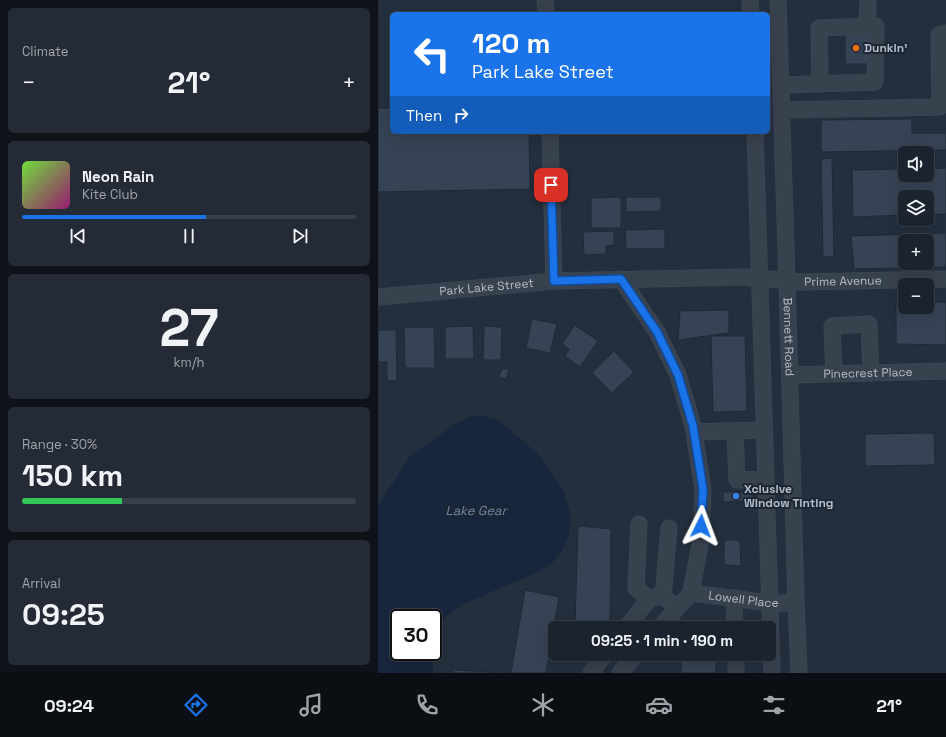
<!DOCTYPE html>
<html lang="en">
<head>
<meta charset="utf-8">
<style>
	body { margin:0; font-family:"Space Grotesk",sans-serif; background:#242b36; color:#f1f3f6; height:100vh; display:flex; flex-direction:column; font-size:15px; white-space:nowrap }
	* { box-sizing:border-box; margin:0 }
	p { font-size:13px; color:#a0a4aa }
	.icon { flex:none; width:22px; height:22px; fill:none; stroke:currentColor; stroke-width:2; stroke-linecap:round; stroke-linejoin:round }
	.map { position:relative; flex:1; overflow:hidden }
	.panel { display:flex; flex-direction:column; gap:8px; padding:8px; background:#0f1319; width:378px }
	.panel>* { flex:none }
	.guide { position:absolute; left:12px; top:12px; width:380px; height:122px; border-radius:6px; box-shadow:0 4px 16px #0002,0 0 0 1px #39404a; background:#1a73e8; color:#fff; overflow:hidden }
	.controls { position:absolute; left:520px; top:146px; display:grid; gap:8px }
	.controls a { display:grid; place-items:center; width:36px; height:36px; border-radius:6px; background:#1b232e; box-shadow:0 4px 16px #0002,0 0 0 1px #39404a; font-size:20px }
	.speed { position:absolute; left:12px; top:609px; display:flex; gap:8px; font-size:20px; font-weight:700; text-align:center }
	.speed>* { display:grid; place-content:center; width:52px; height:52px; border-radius:50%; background:#1b232e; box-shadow:0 4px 16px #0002,0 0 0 1px #39404a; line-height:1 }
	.speed .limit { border:2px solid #111; border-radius:6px; background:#fff; color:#111 }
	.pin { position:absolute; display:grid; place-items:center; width:34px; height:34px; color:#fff; margin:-17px; border-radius:8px; box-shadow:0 2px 6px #0006 }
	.me { position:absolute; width:44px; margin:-22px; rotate:3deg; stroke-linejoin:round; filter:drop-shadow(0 0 3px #0008) }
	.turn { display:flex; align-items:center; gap:14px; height:84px; padding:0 16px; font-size:18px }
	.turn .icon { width:52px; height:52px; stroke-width:2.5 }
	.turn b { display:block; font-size:28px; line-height:34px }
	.then { display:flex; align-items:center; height:38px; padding:0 16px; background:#0003; gap:8px; font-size:15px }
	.big { font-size:30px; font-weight:700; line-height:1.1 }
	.panel .widget { flex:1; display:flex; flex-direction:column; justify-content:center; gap:6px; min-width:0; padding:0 14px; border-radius:6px; background:#242b36 }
	.panel .dial { align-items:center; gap:0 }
	.dial b { font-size:52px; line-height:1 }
	.song { display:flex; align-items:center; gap:12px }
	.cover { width:48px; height:48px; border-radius:6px; background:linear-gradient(135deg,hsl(100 70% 55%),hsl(320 70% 35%)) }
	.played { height:4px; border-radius:2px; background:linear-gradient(90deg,#1a73e8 55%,#39404a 55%) }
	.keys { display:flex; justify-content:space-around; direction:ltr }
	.heat { display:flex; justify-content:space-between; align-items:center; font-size:22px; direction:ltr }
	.charge { height:6px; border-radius:3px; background:linear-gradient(90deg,#34c759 30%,#39404a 0) }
	.trip { position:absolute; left:170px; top:621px; width:228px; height:40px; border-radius:6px; background:#1b232e; box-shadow:0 4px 16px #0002,0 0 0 1px #39404a; font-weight:700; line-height:40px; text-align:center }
	.tabs { display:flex; height:64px; justify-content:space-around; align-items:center; background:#0b0e12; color:#a0a4aa }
	.tabs .icon { width:28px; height:28px }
	.tabs .active { color:#1a73e8 }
	.tabs b { font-size:18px; color:#f1f3f6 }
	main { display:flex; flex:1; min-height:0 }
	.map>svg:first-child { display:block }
	.water { fill:#17263c }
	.building { fill:#364354; stroke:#1f2835; fill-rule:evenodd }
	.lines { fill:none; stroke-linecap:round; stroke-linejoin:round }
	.minor-casing { stroke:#414a57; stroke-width:17 }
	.minor { stroke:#38414e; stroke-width:16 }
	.route-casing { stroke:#114b97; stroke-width:10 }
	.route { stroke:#1a73e8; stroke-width:7 }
	.food-dot { fill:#e8710a; stroke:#1d2633; stroke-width:1.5 }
	.shop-dot { fill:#3f7fe0; stroke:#1d2633; stroke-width:1.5 }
	.labels { text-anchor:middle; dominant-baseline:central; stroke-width:4; stroke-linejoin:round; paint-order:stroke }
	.poi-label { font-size:12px; font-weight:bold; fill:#b4bcc9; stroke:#1d2633; text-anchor:start }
	.street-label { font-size:12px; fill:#b4bcc9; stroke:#1d2633 }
	.water-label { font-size:13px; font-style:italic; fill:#6d86a8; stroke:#1d2633 }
</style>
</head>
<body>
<main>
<section class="panel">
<div class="widget"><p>Climate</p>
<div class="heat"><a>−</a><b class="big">21°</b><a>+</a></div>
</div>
<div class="widget">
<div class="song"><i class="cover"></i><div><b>Neon Rain</b><p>Kite Club</p></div></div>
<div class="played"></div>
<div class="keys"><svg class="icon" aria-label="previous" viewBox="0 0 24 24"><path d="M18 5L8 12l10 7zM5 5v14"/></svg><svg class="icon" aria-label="pause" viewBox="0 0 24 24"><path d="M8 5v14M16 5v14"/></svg><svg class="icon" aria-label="next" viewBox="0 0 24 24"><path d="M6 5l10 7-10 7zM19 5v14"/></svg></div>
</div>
<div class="widget dial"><b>27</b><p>km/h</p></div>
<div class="widget"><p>Range · 30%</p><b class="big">150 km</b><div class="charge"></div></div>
<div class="widget"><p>Arrival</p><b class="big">09:25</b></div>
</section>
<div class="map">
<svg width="568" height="673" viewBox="0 0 568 673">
	<rect width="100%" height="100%" fill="#242f3e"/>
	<!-- water -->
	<path class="water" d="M94,416H106L120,420L160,454L185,490L193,515L191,534L184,551L175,562L162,571L83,605L65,619L55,641V618H21V652H55V651V673H0V506L32,456L77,424Z"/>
	<!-- building -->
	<path class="building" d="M490,32L491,64H467V33Z
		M0,108H14V132H151L152,189L0,192Z
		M534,119V133H568V150L443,152V120Z
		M454,158L456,257H445L443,159Z
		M568,168V214L549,215V197H527V215L475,217L474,170L527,169V175H549V169Z
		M243,197V228H213V198Z
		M248,197H283V211L248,212Z
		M287,229V249H248L247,230Z
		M236,231V245L228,246V254L206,255L205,232Z
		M568,233V267L476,269L473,236ZM527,241H549V263H527Z
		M518,302H527V307H549V302H568V345L518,344Z
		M351,310V333L300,340L302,311Z
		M154,319L179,324L172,353L148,348Z
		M197,325L220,341L202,367L187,356L191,349L184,344Z
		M95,326L96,359H67V327Z
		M106,326L124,327L123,360H105Z
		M26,327H56L57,368H27Z
		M0,330H18L19,381H9V362H0Z
		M333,336H367L369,411L335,412Z
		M236,351L256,372L234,393L214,373Z
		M124,368L131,370L128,379L121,377Z
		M556,433L557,465L487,466V434Z
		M366,490H374V503H366V501L345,502V492H366Z
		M200,526L233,529L232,627L197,625Z
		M346,540H362L363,566L346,565Z
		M147,590L181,597L168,673H133Z
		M303,654H338V673H303Z
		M75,670L113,672V673H75Z"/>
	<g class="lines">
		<!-- minor casing -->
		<g class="minor-casing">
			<g id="minor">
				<path d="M167,0L168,14"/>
				<path d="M372,0L373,14"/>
				<path id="s1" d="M400,0L409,281L418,603L421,673"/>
				<path d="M489,27L490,0"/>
				<path d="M403,85L497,82L498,26L441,28L442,84"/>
				<path d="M404,110L562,107L561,35L568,33"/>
				<path d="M172,132L176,281"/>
				<path d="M377,132L394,673"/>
				<path d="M243,279L279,332L300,375L315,426L325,489L323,539L313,593L281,628"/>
				<path id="s2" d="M0,297L176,281L368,277L424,282L568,279"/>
				<path d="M456,374L454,326L491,324L493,373"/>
				<path id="s3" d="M411,375L568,371"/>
				<path d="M357,431L359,480L388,479"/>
				<path d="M316,432L386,430"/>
				<path d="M261,524L258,588L271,599"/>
				<path id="s4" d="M313,593L392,603H418"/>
				<path d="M285,597L291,528"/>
				<path d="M356,598L357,628"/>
				<path d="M248,628L271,599L281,596L285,597L300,607"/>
				<path d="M358,654V673"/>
				<path d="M213,673L227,654"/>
				<path d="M242,673L258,654"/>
			</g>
		</g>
		<!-- minor -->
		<use href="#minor" class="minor"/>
	</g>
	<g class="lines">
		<!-- route casing -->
		<g class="route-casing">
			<path id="route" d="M173,185L176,281L243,279L279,332L300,375L315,426L325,489L323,526"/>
		</g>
		<!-- route -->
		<use href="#route" class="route"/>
	</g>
	<!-- markers -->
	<circle class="food-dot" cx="478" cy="48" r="4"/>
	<circle class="shop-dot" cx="358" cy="496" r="4"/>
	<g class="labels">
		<!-- poi labels -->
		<g class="poi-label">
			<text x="486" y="48">Dunkin'</text>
			<text x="366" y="489">Xclusive<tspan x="366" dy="14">Window Tinting</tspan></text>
		</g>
		<!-- street labels -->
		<g class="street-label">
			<text stroke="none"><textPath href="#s2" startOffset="466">Prime Avenue</textPath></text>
			<text stroke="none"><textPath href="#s2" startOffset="109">Park Lake Street</textPath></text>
			<text stroke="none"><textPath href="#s1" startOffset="337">Bennett Road</textPath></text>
			<text stroke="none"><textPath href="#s3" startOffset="79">Pinecrest Place</textPath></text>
			<text stroke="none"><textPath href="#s4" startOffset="53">Lowell Place</textPath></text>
		</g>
		<!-- water labels -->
		<g class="water-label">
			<text x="98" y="510">Lake Gear</text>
		</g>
	</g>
</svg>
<div class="controls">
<a><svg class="icon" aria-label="sound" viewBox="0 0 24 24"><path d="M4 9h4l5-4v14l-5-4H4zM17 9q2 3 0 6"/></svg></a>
<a><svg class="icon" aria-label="layers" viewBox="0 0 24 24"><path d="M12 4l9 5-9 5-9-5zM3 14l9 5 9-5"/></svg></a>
<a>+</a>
<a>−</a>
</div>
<div class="speed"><div class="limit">30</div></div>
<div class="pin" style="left:173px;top:185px;background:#d93025"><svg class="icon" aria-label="arrive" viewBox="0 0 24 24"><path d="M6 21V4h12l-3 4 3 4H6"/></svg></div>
<svg class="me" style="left:323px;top:526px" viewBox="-20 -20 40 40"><path d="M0-17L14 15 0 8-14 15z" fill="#1a73e8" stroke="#fff" stroke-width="4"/></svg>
<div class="trip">09:25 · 1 min · 190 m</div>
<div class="guide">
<div class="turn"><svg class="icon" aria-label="left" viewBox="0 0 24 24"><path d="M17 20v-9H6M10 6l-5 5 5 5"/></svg><div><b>120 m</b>Park Lake Street</div></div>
<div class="then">Then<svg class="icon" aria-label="right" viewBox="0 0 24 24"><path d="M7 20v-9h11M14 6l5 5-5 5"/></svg></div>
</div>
</div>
</main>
<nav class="tabs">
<b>09:24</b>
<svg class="icon active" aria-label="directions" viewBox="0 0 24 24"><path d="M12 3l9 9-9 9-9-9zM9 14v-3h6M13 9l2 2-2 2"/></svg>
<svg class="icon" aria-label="music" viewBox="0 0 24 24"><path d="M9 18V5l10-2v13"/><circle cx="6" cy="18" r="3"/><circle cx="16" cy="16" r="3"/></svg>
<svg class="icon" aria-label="phone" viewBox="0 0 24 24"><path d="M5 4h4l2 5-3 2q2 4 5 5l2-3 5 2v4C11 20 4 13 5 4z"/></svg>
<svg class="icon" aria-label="climate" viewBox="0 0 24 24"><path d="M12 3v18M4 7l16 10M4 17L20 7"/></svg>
<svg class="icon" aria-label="car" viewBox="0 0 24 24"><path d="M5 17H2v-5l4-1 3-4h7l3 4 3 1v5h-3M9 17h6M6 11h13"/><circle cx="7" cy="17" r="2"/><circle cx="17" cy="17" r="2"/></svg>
<svg class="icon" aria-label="filters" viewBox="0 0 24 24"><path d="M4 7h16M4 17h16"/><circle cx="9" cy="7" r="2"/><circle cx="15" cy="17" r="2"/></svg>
<b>21°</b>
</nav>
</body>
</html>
